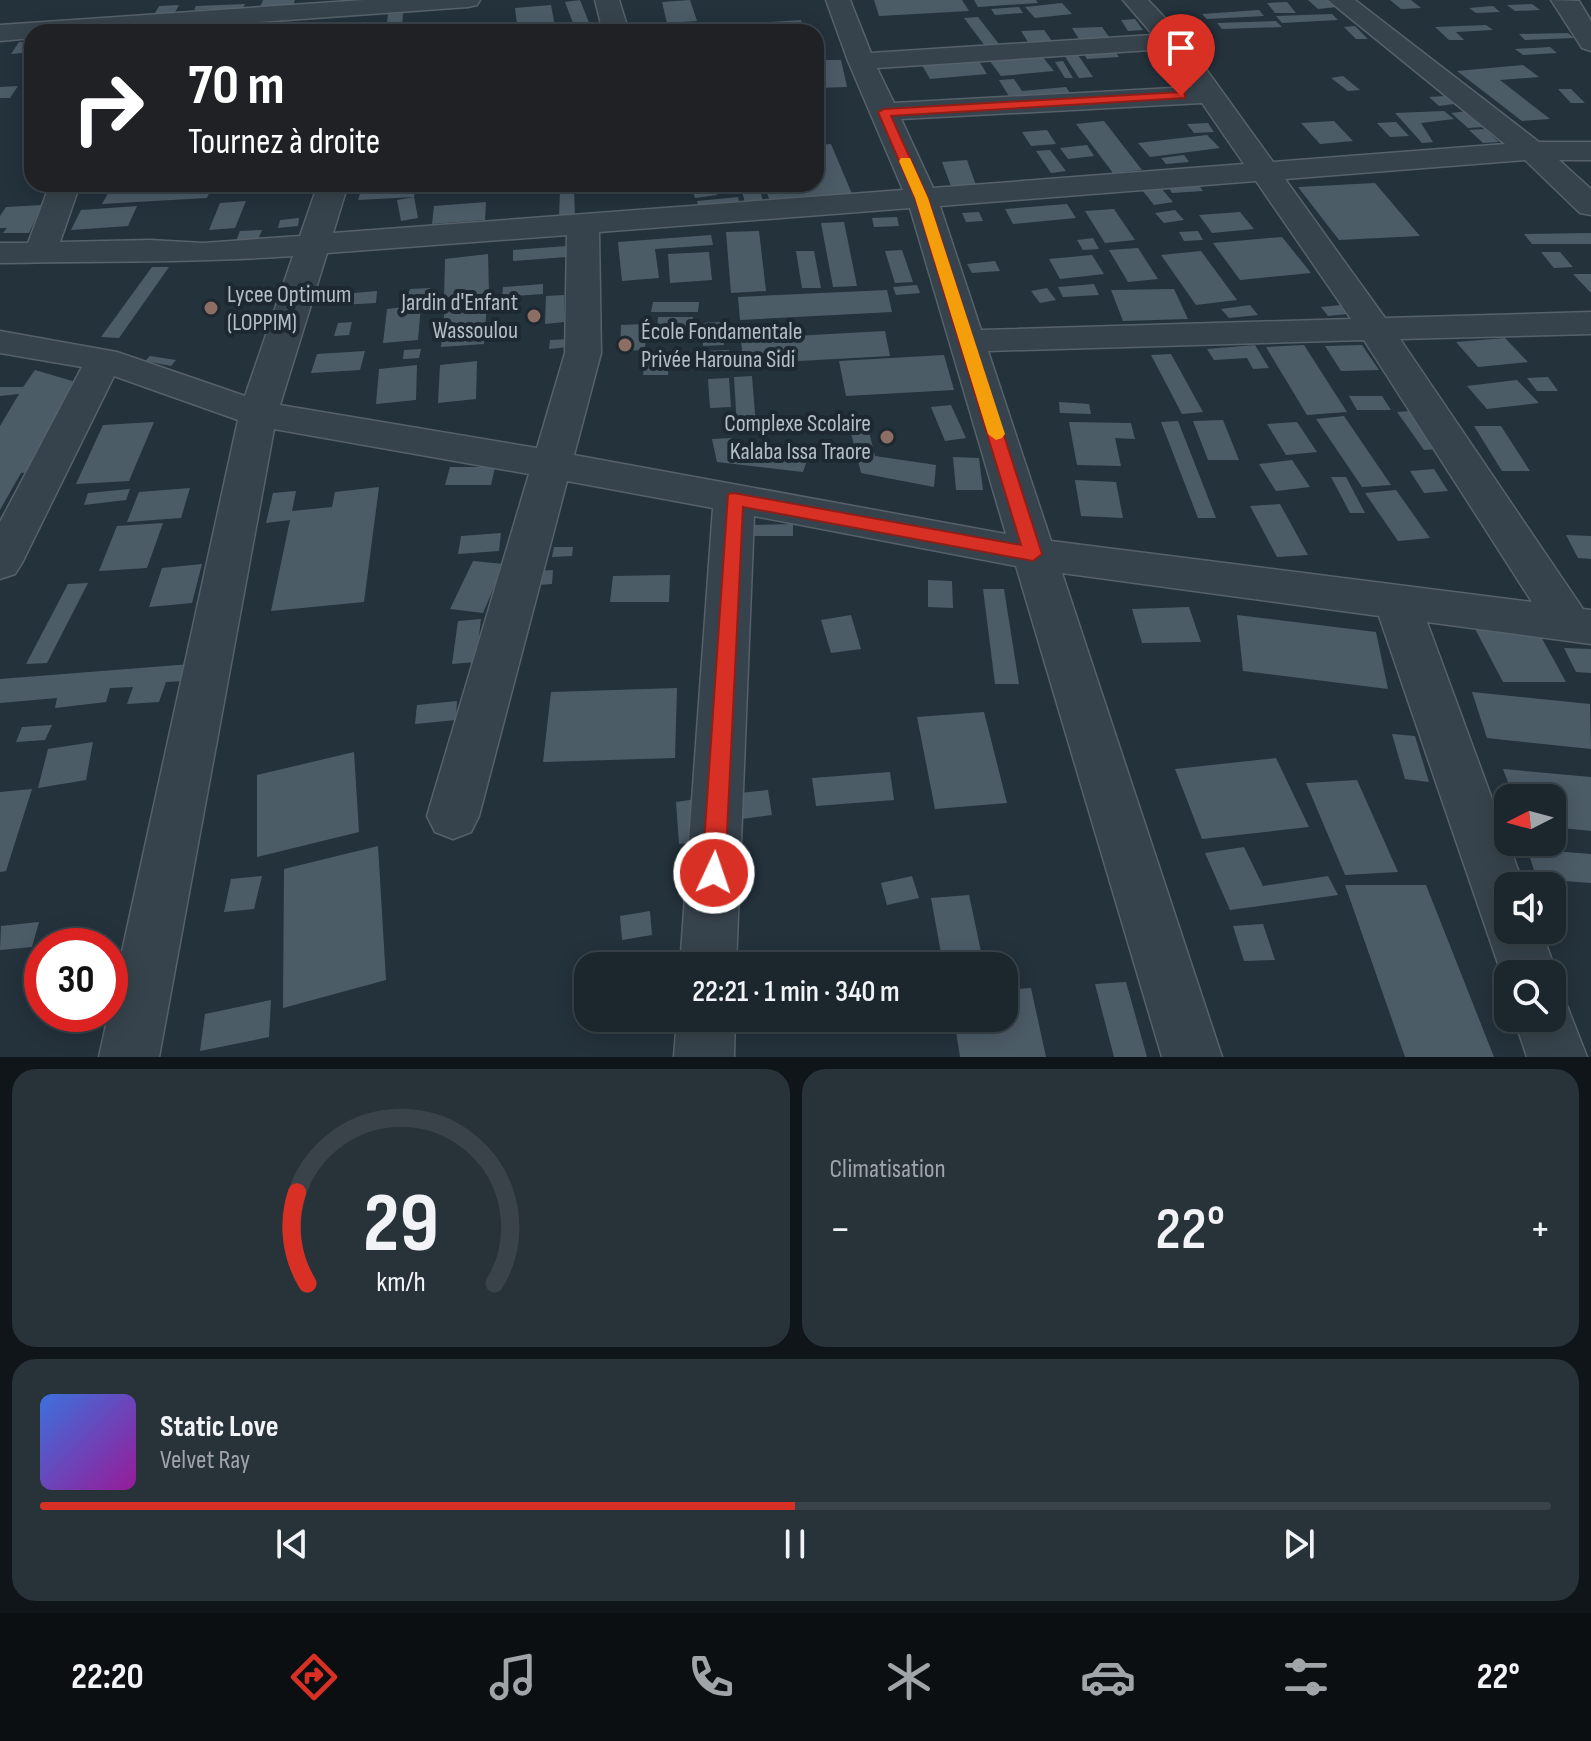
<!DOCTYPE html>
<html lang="fr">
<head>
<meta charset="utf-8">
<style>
	body { margin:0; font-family:"Sofia Sans Condensed",sans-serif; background:#283239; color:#f1f3f6; height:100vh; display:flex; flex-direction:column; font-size:30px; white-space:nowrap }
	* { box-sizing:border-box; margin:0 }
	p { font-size:26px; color:#a0a5aa }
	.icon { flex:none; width:44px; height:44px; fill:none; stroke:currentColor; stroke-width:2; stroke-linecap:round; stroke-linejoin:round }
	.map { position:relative; height:1057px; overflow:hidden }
	.panel { display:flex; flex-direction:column; gap:12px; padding:12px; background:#0f1519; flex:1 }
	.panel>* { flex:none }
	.hud { position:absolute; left:24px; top:24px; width:800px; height:168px; border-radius:24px; box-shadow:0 4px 20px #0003,0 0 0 2px #394349; background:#202124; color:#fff; overflow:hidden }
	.needle { width:52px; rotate:264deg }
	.buttons { position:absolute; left:1494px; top:784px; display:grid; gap:16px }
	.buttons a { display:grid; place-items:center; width:72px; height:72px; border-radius:16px; background:#1b262d; box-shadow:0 4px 20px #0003,0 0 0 2px #394349; font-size:40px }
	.speed { position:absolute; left:24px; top:928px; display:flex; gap:16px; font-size:40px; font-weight:700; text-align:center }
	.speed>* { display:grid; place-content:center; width:104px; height:104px; border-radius:50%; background:#1b262d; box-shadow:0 4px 20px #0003,0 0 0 2px #394349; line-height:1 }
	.speed .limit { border:12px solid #d22; background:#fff; color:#111 }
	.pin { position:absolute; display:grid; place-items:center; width:68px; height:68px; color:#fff; margin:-82px -34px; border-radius:50% 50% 50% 0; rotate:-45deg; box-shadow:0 0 8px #0007 }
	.pin .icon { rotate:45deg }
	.me { position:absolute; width:88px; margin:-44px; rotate:3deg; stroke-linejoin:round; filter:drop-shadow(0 0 6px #0008) }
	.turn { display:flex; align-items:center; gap:28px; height:168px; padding:0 32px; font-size:36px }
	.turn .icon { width:104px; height:104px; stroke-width:2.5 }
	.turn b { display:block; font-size:56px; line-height:68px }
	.big { font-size:60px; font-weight:600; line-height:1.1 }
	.panel .card { flex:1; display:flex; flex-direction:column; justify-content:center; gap:12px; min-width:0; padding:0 28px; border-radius:24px; background:#283239 }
	.panel .dial { align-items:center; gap:0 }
	.dial svg { height:208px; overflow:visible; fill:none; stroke:#394349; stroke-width:7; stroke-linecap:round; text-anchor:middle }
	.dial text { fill:#f1f3f6; stroke:none }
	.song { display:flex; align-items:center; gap:24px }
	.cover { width:96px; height:96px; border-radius:12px; background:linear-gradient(135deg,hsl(220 70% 55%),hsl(300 70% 35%)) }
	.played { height:8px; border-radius:4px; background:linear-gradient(90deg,#d93025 50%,#394349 50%) }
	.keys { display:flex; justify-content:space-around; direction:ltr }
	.heat { display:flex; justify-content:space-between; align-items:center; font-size:44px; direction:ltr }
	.panel .tiles { flex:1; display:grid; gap:12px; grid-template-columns:1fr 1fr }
	.card:last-child { grid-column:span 2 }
	.trip { position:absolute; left:574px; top:952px; width:444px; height:80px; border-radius:24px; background:#1b262d; box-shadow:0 4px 20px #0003,0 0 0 2px #394349; font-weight:600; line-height:80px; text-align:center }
	.tab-bar { display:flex; height:128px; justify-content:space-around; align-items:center; background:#0b0f12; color:#a0a5aa }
	.tab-bar .icon { width:56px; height:56px }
	.tab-bar .active { color:#d93025 }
	.tab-bar b { font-size:36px; color:#f1f3f6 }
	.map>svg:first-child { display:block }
	.building { fill:#4c5c67 }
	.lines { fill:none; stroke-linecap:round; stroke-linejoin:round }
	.minor-casing { stroke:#56616a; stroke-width:3 }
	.minor { fill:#37434c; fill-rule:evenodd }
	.route { fill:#d93025; stroke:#8d1f18; stroke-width:2 }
	.slow { fill:#f59e0b }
	.education-dot { fill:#8d6e63; stroke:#1d2831; stroke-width:3 }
	.labels { text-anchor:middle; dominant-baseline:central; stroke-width:8; stroke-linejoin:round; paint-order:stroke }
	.poi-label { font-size:24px; fill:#b3bec7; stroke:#1d2831; text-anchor:start }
</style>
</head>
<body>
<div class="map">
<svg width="1591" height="1057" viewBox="0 0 1591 1057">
	<rect width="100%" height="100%" fill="#24323c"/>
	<!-- building -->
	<path class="building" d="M263,0H295L293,5L260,7Z
		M580,0L592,30L576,31L565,2Z
		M690,0L697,21L667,23L662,2Z
		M874,0H962L969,11L879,16Z
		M974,0H1036L1038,3L978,7Z
		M1308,0H1329L1337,7L1318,9Z
		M1390,0H1411L1421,8L1401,9Z
		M1287,2L1296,13H1275L1267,3Z
		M1062,3L1072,14L1035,18L1025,7Z
		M245,4L243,8L194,10L196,6Z
		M1532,4L1540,10L1515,11L1507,5Z
		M179,5L174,14L154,15L159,6Z
		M551,5L556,32H518L515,8Z
		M1493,6L1500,12L1476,13L1469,8Z
		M1019,7L1023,13L995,15L991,9Z
		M1259,10L1264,16L1207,19L1202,14Z
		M403,13L402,32H386L388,14Z
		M1332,14L1338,20L1282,23L1276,16Z
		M978,17L999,44L985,46L964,18Z
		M1135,19L1143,30L1128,31L1121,20Z
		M801,20L804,32H772L770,22Z
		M1276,21L1282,27L1222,29L1217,23Z
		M721,22L723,32H698L696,23Z
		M1486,25L1493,30L1456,32L1464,40H1449L1435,27Z
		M1355,26L1368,39H1356L1344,27Z
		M1102,27L1110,38L1079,39L1072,28Z
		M1044,30L1052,41L1028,42L1021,31Z
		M1568,33L1574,38L1525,40L1519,34Z
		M19,42H32V52L11,54Z
		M1550,47L1557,53L1523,55L1515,49Z
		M1115,51L1119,57L1087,59L1083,53Z
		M1041,55L1054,71L1001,76L989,60Z
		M1064,55H1078L1093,77L1079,78Z
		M816,60H841L847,87L817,88Z
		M979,61L987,74L930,79L922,65Z
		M1063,61L1073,78H1065L1055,62Z
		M1523,65L1539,77L1500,80L1550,119L1522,121L1457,71Z
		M1343,76L1360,90L1348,91L1331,78Z
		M1014,79L1022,91L1066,87L1070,93L1010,98L999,80Z
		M18,86L10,98H0V87Z
		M1558,89H1571L1585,103H1571Z
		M1444,96L1454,104L1439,106L1429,97Z
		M1444,111L1454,119L1421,123L1433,142L1422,143L1395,113Z
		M1468,111L1485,127L1468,128L1451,113Z
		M1104,121L1142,170L1113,173L1076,124Z
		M1334,121L1353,141L1320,144L1301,123Z
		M1396,122L1409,136L1390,137L1377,123Z
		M1208,123L1214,132L1194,133L1187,124Z
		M1485,129L1499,142L1483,143L1469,130Z
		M1047,130L1056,144L1031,146L1022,132Z
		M1207,135L1220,148L1150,157L1138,143Z
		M831,144L852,194L770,202L764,184H816V145Z
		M1087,145L1094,156L1068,159L1060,148Z
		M1050,150L1066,171L1051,173L1036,151Z
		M1184,155L1189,162L1166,164L1161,158Z
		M967,160L977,188L952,189L942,162Z
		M1197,183L1203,191L1172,193L1167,185Z
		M1375,183L1420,236L1339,240L1298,187Z
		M113,184H213L207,198L102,204Z
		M363,184H417L414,197L358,200Z
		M690,184H713L717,195L695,198Z
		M740,184H758L764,204L746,206Z
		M574,188L575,218L559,219L560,189Z
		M1161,188L1173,202L1154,205L1142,190Z
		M414,197L418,218L401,221L397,200Z
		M738,197L740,206L699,210L697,201Z
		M246,201L235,228L209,230L220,203Z
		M486,202L485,220L432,224L434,206Z
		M1067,204L1076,218L1013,224L1005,209Z
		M42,205L29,233H3L7,228H0V216L6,207Z
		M137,206L128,226L71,230L81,210Z
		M1114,209L1135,240L1105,243L1085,211Z
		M1175,210L1184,220L1164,223L1155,213Z
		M979,212L983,221L966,222L962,213Z
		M1240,212L1254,229L1212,233L1199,215Z
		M897,217L899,226L874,227L872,218Z
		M299,218L298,226L278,228L280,220Z
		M844,222L857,286L833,287L821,223Z
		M262,230L258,240L236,241L240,231Z
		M759,231L766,291L731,293L726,232Z
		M1198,231L1203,240L1184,241L1179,232Z
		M1591,233V244H1532L1524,234Z
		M711,235L713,245L655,249L659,278L622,281L618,242Z
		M1282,237L1311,273L1240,280L1213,243Z
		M1093,238L1099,249L1083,250L1077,240Z
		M567,246V257L513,261V250Z
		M1138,248L1158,279L1128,282L1109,250Z
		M902,250L913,282L895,283L885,251Z
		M796,251H814L821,288H802Z
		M1201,251L1237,300L1196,305L1161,255Z
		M709,252L712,280L670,283L668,254Z
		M1541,252H1560L1573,267L1554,268Z
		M488,254L489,293L444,298L445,259Z
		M1092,255L1104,274L1060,279L1049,259Z
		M995,261L1000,271L972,273L967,264Z
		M152,267H169L119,338L101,337Z
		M1573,274H1591V293Z
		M543,284V294L502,297L503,287Z
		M1094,284L1099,295L1063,297L1058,287Z
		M917,285L920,293L896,295L893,287Z
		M430,288L428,298L407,299L410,289Z
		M1047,288L1056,300L1040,303L1031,291Z
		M1174,289L1188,319L1123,321L1111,290Z
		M887,290L892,312L740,320L738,297Z
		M377,291L376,303L340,305L342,294Z
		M564,295V322L545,324L546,296Z
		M653,302H699L698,312H651Z
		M487,303L484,344L441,347L445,306Z
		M421,305L418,340L383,343L387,309Z
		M1250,305L1258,315L1229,318L1221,309Z
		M1341,305L1348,314L1328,316L1321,307Z
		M658,317H693L692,329H657Z
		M352,322L349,335L334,336L338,323Z
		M722,322L724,345L703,346L702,323Z
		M646,324L645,350L620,351L621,325Z
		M885,331L890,356L743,364L741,339Z
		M1505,338L1528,362L1478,367L1456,342Z
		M569,339V347L549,349L550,340Z
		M1255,345L1269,368L1253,369L1247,358L1214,360L1207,349Z
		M1304,345L1347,412L1307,415L1266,347Z
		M1362,345L1379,370L1341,371L1325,346Z
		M421,349L419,358L403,359L404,350Z
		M729,350L730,368L704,369L703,351Z
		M365,351L360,370L311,373L317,354Z
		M1171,354L1203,412L1182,414L1151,355Z
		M944,355L954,390L846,396L839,361Z
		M150,356L176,360L171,366L145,361Z
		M645,358H669L668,375H643Z
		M477,361L476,399L438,403L440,365Z
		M417,365L416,400L376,404L379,369Z
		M35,370L79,383L31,472L21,473L0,510V426L19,394L0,396V387H23Z
		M752,376L756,426L737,427L734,377Z
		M1548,377L1558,391H1537L1527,378Z
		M729,378L731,407L710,408L708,379Z
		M1517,380L1539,403L1487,409L1467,386Z
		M1349,396H1382L1391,410H1357Z
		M1059,402L1089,404L1091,414L1060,413Z
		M951,405L966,438L945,441L931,407Z
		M1412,411L1439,449L1424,450L1397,412Z
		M865,416L875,456L936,465L934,487L861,473L847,417Z
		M1344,416L1391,485L1362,487L1316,419Z
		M1223,420L1239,460H1208L1193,421Z
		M1178,421L1216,518H1198L1161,422Z
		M154,422L129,481L76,484L103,425Z
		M1069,422L1131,423L1135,439L1115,438L1121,466L1077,465Z
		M1297,422L1317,452L1286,455L1267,424Z
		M1474,426H1501L1530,471H1502Z
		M731,438L734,451L808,457L803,472L717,462L712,439Z
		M953,457L979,458L983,490H956Z
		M1292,460L1310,487L1276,491L1259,464Z
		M450,467H495L491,485H445Z
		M1434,469L1448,491L1424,493L1410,471Z
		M1331,477H1346L1365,513H1350Z
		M1075,480L1116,482L1123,518L1081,516Z
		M379,487L364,602L271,611L290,520L266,523L273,493L296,491L292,511L332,507L335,492Z
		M190,488L181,518L127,522L139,492Z
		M130,489L126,500L84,505L88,493Z
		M1396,490L1430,538L1398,541L1365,493Z
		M1280,504L1308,555L1277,557L1250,506Z
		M163,523L147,568L99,571L117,526Z
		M793,524V536H752V525Z
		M501,533L499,551L458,554L461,536Z
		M1566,535L1591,536V559L1578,558Z
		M554,547H573L572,556L552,557Z
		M473,561L504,564L483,613L450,609Z
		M202,564L192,603L149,607L162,568Z
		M553,570L552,584L537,585L538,571Z
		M670,575L669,602H610L613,576Z
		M928,580L952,581L953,608L928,607Z
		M88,583L47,663L26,664L68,584Z
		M983,589H1004L1019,684H995Z
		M1189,607L1201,642L1142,643L1132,609Z
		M851,615L861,649L831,653L821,620Z
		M1237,615L1376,632L1388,689L1243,671Z
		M481,619L476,662L452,664L458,621Z
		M1534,624L1566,682H1503L1473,625Z
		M1564,648L1591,649V673L1576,672Z
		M191,664L186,681L166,682L159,702L127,704L133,687L110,688L106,702L55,708L57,698L0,703V679Z
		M677,688L675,758L543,762L551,692Z
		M1472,692L1590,704L1591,749L1487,738Z
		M457,701L456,720L415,724L417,705Z
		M984,712L1007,803L935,809L917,717Z
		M52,725L45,740L16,742L22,727Z
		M1392,734L1415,736L1429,782L1405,779Z
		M93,742L86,780L38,788L48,749Z
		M354,752L359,832L257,857V775Z
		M1276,758L1309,827L1202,839L1175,769Z
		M1503,769L1591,777V831L1552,827V798H1514Z
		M890,772L894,800L816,806L812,778Z
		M1357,780L1398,872L1345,875L1306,783Z
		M32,789L6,871L0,872V792Z
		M768,790L772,815L742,819L739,793Z
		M704,798L707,841L679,844L676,802Z
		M378,846L386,980L283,1008L284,869Z
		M1244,847L1263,886L1328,876L1338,895L1230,910L1205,853Z
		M1527,849L1591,854V883L1537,879Z
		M262,876L254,909L224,912L231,879Z
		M912,876L919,898L887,905L881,883Z
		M1345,885H1426L1494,1057H1405Z
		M969,895L983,961L943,964L931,898Z
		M650,911L652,935L622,940L620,916Z
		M39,922L32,947L0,950L1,926Z
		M1263,924L1275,960L1244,961L1233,926Z
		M1126,982L1147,1057H1114L1095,984Z
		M1031,988L1046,1057H960L954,1018H1004V990Z
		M271,1000L269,1037L200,1051L205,1014Z"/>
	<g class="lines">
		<!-- minor casing -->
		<g class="minor-casing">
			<path id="minor" d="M364,0H480L477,5L468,7L120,32H32V38L0,41V25Z
				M595,0H619L629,32H603Z
				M826,0H850L871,53L1153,35L1123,0H1148L1182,36L1273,162L1505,144L1328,0H1355L1539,142H1591V160H1559L1591,189V215L1580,213L1525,160L1285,179L1385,318L1591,312V334L1400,339L1583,609L1591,610V644L1427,622L1524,886H1508V930H1541L1557,974L1552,985V974H1508V993L1379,616L1062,573L1222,1057H1162L1016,566L754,516L736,966H680L713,508L567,481L479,816L471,832L453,839L435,832L427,816L529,474L274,429L159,1057H99L238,420L114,376L22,563L15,574L0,579V522L82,367L0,353V331L117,352L245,396L293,256C196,263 98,261 0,263V243H28L50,184H80L60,242L150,240L203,243L300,236L318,184H348L333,233L903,190L848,61ZM1166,49L1192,87L894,103L877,68ZM1202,103L1244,164L933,188L901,119ZM1256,181L1351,319L981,330L940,206ZM910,208L1006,534L574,455L601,353L599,232ZM567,235L565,353L537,448L280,405L327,253ZM1364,340L1532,602L1051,541L988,351Z
				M1551,0L1579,1L1591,21V51L1582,48Z
				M1552,993L1564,998L1587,1057H1527L1514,1018H1552Z
				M677,1018H735L734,1057H674Z"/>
		</g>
		<!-- minor -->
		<use href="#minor" class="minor"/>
	</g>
	<!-- route -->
	<path class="route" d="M1181,92L1185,93V98L891,116L928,198L1042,554L1033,561L743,507L725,873L722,880L714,883L705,880L702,873L728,494L734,493L1021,545L915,198L878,112L884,109Z"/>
	<!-- slow -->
	<path class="slow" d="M901,158H910L928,198L1005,434L1002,438L996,440L988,434L915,198L899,161Z"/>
	<!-- markers -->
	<g class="education-dot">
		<circle cx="211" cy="308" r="8"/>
		<circle cx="534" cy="316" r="8"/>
		<circle cx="625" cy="345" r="8"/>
		<circle cx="887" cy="437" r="8"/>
	</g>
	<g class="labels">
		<!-- poi labels -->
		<g class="poi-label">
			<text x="227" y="294">Lycee Optimum<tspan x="227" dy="28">(LOPPIM)</tspan></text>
			<text x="518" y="302" text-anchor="end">Jardin d'Enfant<tspan x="518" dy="28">Wassoulou</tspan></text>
			<text x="641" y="331">École Fondamentale<tspan x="641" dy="28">Privée Harouna Sidi</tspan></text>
			<text x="871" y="423" text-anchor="end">Complexe Scolaire<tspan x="871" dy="28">Kalaba Issa Traore</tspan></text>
		</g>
	</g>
</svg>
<div class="buttons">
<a><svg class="needle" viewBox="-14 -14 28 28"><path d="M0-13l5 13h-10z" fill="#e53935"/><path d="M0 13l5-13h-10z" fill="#a0a5aa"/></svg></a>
<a><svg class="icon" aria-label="sound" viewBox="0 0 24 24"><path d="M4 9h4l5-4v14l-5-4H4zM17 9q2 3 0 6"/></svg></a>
<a><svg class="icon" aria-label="search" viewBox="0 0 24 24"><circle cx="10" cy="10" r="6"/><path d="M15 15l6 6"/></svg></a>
</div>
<div class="speed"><div class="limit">30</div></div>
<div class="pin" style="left:1181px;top:96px;background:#d93025"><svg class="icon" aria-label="arrive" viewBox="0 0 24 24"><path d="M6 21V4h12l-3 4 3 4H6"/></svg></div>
<svg class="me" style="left:714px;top:873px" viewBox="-20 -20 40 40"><circle r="17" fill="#d93025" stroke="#fff" stroke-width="3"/><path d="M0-11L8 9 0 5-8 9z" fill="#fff"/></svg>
<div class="trip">22:21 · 1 min · 340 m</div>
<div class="hud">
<div class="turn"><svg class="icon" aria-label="right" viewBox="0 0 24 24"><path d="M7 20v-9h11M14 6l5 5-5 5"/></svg><div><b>70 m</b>Tournez à droite</div></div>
</div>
</div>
<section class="panel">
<div class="tiles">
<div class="card dial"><svg viewBox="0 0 100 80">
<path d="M14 69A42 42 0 1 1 86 69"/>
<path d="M14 69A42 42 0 0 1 10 34" stroke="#d93025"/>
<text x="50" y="56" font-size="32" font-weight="700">29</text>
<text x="50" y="72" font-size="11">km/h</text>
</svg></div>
<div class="card"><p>Climatisation</p>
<div class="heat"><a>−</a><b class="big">22°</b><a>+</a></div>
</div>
<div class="card">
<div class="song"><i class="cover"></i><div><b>Static Love</b><p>Velvet Ray</p></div></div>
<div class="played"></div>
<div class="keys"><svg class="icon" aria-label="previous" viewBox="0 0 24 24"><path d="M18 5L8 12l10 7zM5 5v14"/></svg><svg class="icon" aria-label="pause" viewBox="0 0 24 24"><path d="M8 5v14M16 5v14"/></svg><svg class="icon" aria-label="next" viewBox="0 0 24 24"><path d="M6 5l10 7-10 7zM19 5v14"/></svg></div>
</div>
</div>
</section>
<nav class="tab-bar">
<b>22:20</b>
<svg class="icon active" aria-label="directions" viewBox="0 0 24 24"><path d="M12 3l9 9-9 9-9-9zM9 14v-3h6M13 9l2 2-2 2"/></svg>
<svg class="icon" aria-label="music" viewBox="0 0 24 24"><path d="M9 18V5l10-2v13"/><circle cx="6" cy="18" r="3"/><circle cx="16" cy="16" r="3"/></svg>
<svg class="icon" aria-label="phone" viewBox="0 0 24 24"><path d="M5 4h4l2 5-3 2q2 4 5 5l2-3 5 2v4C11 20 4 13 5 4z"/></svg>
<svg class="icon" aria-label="climate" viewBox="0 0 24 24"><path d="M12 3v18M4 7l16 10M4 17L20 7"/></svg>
<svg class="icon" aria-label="car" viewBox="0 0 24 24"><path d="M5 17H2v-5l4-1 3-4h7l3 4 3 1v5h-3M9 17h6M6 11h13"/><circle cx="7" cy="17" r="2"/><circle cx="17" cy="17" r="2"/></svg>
<svg class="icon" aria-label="filters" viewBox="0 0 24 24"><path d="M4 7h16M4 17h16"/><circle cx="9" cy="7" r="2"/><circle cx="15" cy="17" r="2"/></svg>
<b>22°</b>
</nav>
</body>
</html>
